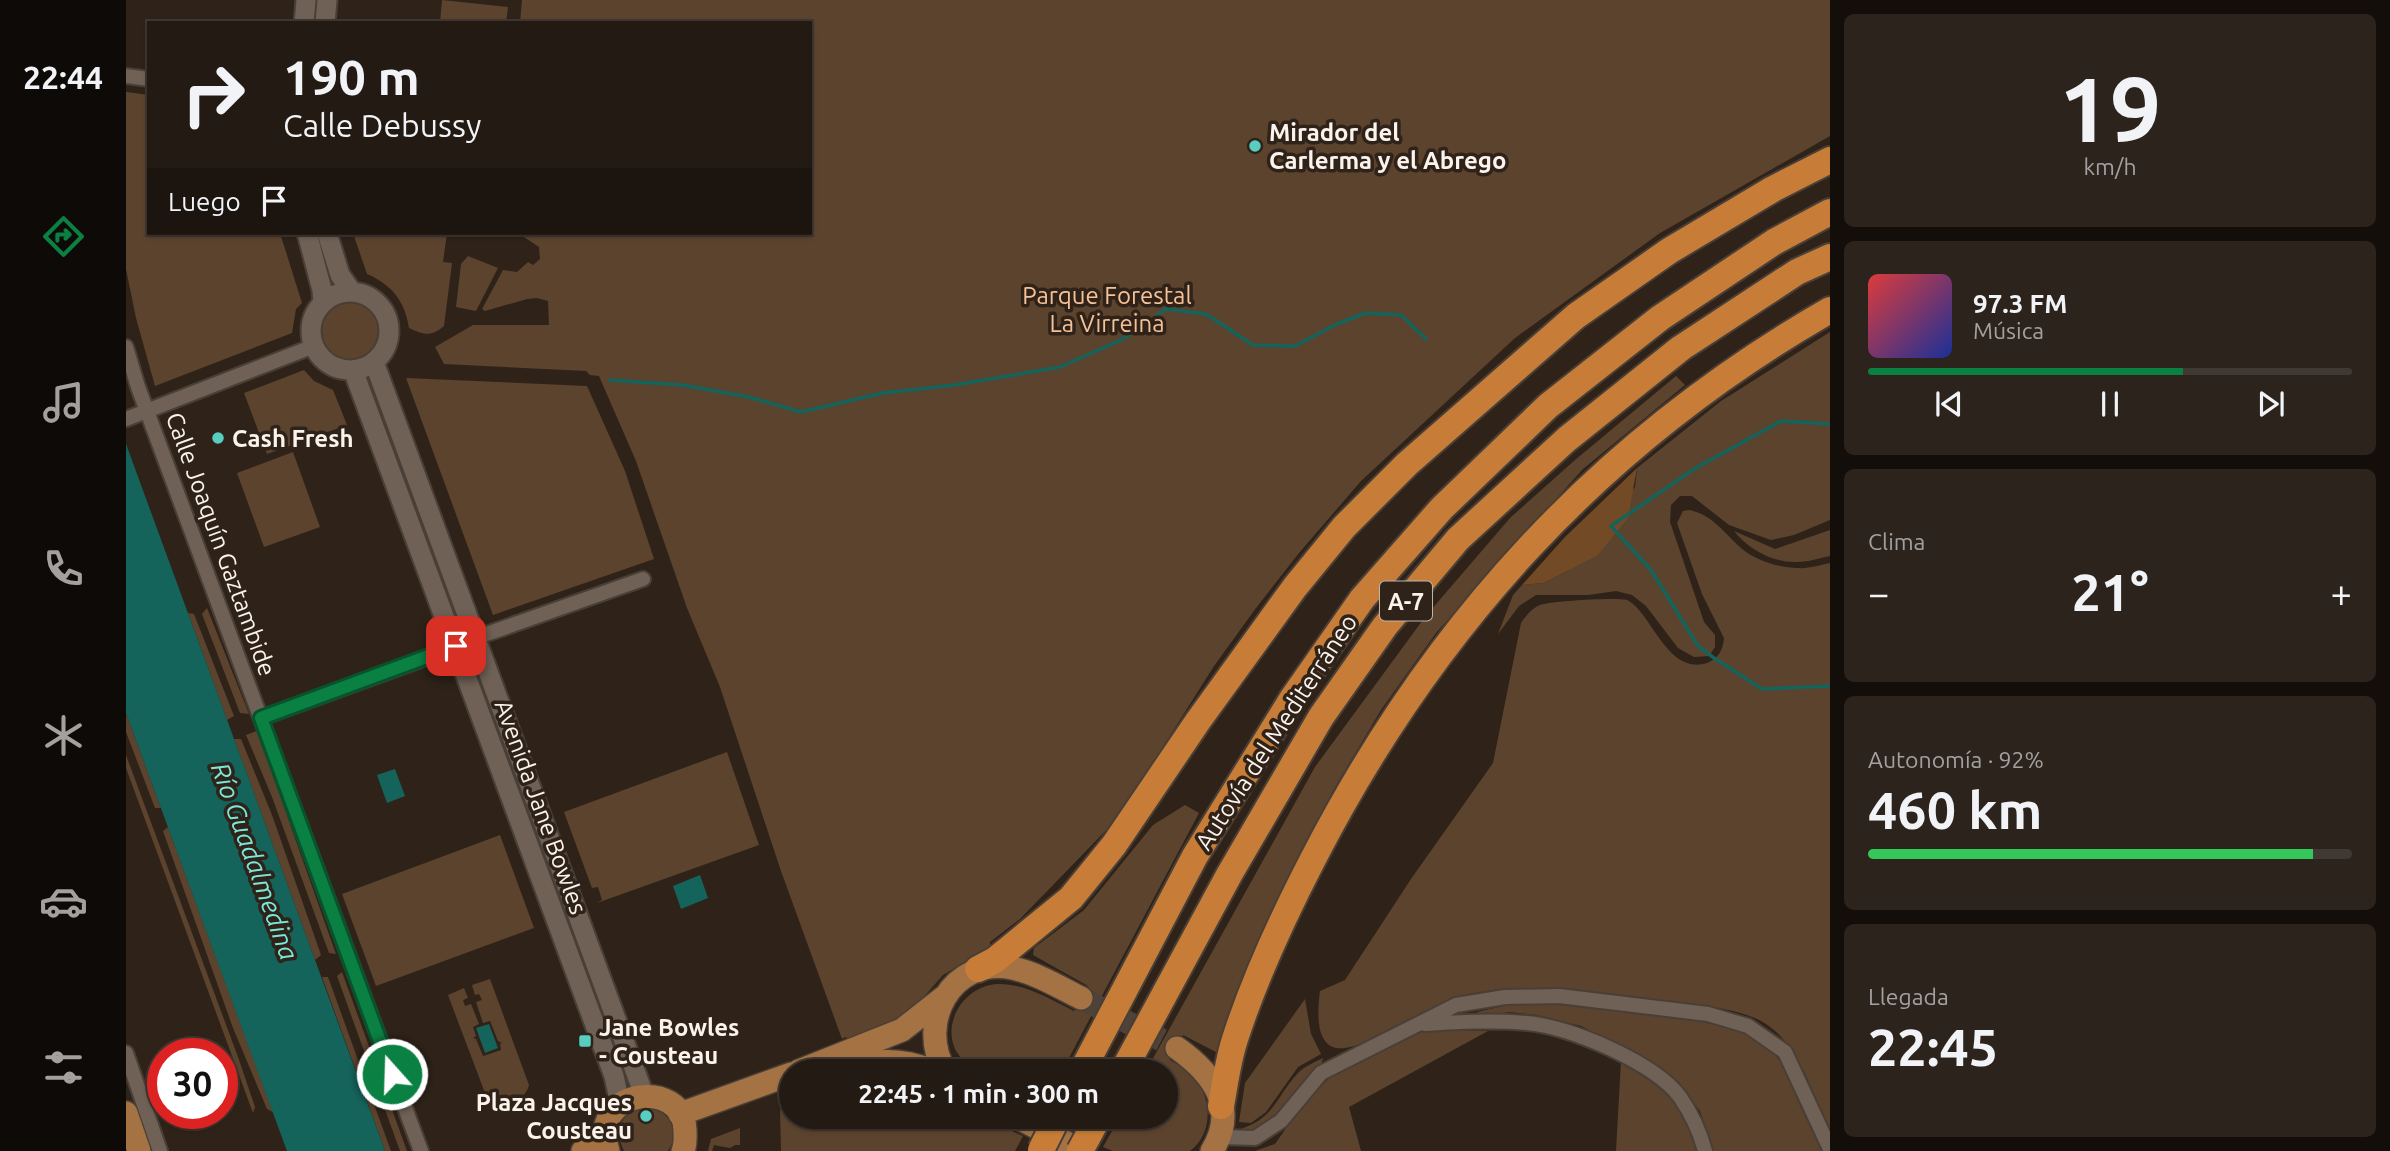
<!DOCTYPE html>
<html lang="es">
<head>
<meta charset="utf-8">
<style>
	body { margin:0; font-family:Ubuntu,sans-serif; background:#2b231c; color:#f1f3f6; height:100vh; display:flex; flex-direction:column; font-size:26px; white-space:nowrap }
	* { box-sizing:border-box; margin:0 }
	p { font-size:23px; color:#a3a1a0 }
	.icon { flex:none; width:38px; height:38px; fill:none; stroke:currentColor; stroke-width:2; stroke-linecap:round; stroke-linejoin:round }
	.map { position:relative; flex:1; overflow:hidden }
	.panel { display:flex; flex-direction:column; gap:14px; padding:14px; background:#130e0a; width:560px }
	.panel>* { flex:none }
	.banner { position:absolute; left:21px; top:21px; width:665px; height:214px; border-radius:0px; box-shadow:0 2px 5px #0004,0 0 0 2px #403833; background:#231a13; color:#f1f3f6; overflow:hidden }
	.speed { position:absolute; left:21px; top:1038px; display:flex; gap:14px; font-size:35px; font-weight:700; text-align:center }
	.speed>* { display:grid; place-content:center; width:91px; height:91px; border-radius:50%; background:#231a13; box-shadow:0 2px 5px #0004,0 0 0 2px #403833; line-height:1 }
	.speed .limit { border:10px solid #d22; background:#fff; color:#111 }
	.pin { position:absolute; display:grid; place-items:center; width:60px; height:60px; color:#fff; margin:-30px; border-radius:14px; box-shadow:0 4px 10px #0006 }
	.me { position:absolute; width:77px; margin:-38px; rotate:340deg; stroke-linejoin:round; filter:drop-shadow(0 0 5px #0008) }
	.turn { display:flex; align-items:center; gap:24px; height:147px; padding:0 21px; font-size:32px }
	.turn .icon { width:91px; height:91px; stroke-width:2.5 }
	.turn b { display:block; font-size:49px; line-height:60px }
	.then { display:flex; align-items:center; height:66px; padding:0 21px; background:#0003; gap:14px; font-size:26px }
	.big { font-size:52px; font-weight:600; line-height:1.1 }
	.panel .card { flex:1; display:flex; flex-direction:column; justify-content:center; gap:10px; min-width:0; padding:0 24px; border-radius:10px; background:#2b231c }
	.panel .dial { align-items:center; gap:0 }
	.dial b { font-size:91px; line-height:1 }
	.song { display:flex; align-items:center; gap:21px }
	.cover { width:84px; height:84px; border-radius:10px; background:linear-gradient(135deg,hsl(0 70% 55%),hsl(230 70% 35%)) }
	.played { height:7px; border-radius:4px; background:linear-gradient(90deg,#0b8043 65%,#403833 65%) }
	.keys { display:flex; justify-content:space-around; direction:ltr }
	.heat { display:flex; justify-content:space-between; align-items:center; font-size:38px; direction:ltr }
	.charge { height:10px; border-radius:5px; background:linear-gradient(90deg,#34c759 92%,#403833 0) }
	.trip { position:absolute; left:653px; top:1059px; width:399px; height:70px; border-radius:35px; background:#231a13; box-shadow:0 2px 5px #0004,0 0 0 2px #403833; font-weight:600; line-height:70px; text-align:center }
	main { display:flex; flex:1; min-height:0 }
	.menu { display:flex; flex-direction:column; width:126px; justify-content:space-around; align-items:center; background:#0e0a08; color:#a3a1a0 }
	.menu .icon { width:49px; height:49px }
	.menu .selected { color:#0b8043 }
	.menu b { font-size:32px; color:#f1f3f6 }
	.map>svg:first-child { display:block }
	.green { fill:#5c432e }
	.forest { fill:#724a26 }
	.water { fill:#14645c }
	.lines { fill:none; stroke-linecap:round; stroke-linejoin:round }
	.stream { stroke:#14645c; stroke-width:3.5 }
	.primary-tunnel { stroke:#4e4239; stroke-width:23; stroke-dasharray:23 11; stroke-linecap:butt }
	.minor-casing { stroke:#493f37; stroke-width:18 }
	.secondary-casing { stroke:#493f37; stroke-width:23 }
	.primary-casing { stroke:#493f37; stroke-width:26 }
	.motorway-casing { stroke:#493f37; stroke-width:30 }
	.minor { stroke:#6f6156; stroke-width:14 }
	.secondary { stroke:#6f6156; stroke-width:19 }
	.primary { stroke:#a47243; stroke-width:23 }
	.motorway { stroke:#c77d37; stroke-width:26 }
	.motorway-bridge-casing { stroke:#493f37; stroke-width:30; stroke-linecap:butt }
	.motorway-bridge { stroke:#c77d37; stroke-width:26 }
	.route-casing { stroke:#07532c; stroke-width:18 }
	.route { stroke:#0b8043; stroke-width:12 }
	.poi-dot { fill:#58cec0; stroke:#2f2319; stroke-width:2.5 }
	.labels { text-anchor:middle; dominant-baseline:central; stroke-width:7; stroke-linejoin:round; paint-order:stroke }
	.shield { fill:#2f2319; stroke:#beb5ad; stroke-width:2 }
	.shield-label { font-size:23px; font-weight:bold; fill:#fbf3ec }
	.poi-label { font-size:24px; font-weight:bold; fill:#fbf3ec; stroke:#2f2319; text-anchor:start }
	.park-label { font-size:24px; fill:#f6c196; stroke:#2f2319 }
	.street-label { font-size:24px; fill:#fbf3ec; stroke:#2f2319 }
	.water-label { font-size:26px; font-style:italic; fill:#79e8da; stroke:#2f2319 }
</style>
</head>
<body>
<main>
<nav class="menu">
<b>22:44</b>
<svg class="icon selected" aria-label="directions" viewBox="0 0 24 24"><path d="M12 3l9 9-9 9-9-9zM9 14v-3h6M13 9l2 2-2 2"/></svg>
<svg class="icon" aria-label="music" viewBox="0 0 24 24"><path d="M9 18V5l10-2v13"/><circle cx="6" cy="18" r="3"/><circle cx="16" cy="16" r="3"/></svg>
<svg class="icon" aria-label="phone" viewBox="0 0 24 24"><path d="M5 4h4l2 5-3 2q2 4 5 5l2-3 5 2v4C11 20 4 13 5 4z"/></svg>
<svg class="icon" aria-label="climate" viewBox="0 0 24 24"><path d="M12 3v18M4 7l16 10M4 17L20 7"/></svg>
<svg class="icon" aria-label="car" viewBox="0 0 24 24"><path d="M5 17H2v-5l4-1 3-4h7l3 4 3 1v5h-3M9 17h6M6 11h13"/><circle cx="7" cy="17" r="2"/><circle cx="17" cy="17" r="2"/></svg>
<svg class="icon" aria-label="filters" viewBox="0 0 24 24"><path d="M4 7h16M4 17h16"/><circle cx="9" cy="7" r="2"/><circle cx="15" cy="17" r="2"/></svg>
</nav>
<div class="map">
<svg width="1704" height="1151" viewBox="0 0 1704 1151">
	<rect width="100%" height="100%" fill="#2f2319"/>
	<!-- green -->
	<path class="green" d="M316,0L382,7L380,23H314Z
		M396,0H1704V136L1534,233L1389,338L1235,481L1173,553L1130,608L1088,666L992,818L894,919L864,942V947L817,975L789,1007L764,1024L724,1039L719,1037L716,1039L655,871L594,687L561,608L510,461L473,376L464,375L460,371L318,364L309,347L347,325H423L422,301L411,298L401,299L359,311L356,309L377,270L391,272L402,262L407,265L414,259L413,247L398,237L399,233H684V23H394Z
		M0,92L23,95V233H154L176,303L170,309L166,333L29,386L10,318L0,269Z
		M227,233H321L317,262L326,263L318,326C305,337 298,335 283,328C279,301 266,285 241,274Z
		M342,256L372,268L350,311L330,307L335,264Z
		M196 331a28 28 0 1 1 56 0a28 28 0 1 1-56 0Z
		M1704,332V520L1668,535L1645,540L1603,525L1566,496H1554L1545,505L1544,522L1557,560L1578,622L1589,635V647L1583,656L1568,657L1552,648L1520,606L1506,595L1490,591L1462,595H1410L1393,606L1372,634L1387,595L1396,585L1418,583L1443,570L1509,487L1511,468L1595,401Z
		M178,370L188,381L207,390L221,425L141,454L118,393Z
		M1550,376L1559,385L1457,469L1310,633L1255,710L1208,789L1162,880L1121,969L1090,1052L1057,1035L1044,1060C1050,1064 1058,1067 1064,1072C1085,1093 1090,1131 1064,1151H987L977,1147L994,1117L1040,1116V1071H1020L1189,767L1299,617L1384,518L1449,460Z
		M280,378L461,386L499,471L528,559L367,615Z
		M255,403L331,612L325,614L248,406Z
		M167,452L194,527L138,547L111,473Z
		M1563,510C1586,514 1598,533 1615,548C1628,560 1654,568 1671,568C1682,569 1694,565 1704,563V1132C1687,1096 1675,1047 1640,1024C1612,1005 1540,1001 1506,998C1464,993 1421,985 1379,989C1364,990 1346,993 1332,997C1303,1005 1236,1053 1210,1048C1188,1043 1192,1007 1194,991L1219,980L1285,879L1367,763L1395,623C1400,616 1406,608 1414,605C1424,601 1492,597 1501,600C1525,611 1541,676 1581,663C1592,659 1597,650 1598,638L1576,594L1551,523L1557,511Z
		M1704,530V556C1694,558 1682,562 1671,562C1647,563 1622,549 1608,531L1649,549Z
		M81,608L123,714L114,713L76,614Z
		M62,613L68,614L108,716L101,720Z
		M353,669L423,861L416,863L346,672Z
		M0,713L35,808H29L0,732Z
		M131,731L210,954L203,953L146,797L120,735Z
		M108,739H115L146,815L195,955L189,960Z
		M601,752L633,845L471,903L476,900L472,887L466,888L438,812Z
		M0,755L112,1057L129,1107L127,1113L0,768Z
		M1059,805L1073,813L936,1071H846C841,1064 833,1057 829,1049C816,1019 841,985 872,984C898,983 925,1000 948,1011L962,986L907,955L908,948L958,910L1027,825Z
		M42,827L147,1112L141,1109L107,1028L37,831Z
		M374,835L408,928L250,986L216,894Z
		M428,875L497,1063L491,1065L422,877Z
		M216,972L281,1151H274L211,976Z
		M196,977H202L265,1151H259Z
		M364,979L403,1085C399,1102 376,1110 362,1101L322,995L338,988L342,998L337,1000L339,1006L345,1004L353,1024L347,1027L350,1036L347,1038L350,1039L357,1056L375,1050L374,1044L376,1043L372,1041L364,1021L357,1023L350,1002L356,1000L353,994L349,995L346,985Z
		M1179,999L1185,1034L1195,1054L1172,1067L1140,1112L1125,1123L1113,1122L1119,1083Z
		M1417,1003L1565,1019L1615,1031L1648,1053L1663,1074L1672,1101L1696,1151H1587L1574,1111L1552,1083L1527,1064L1455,1026L1411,1015L1383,1012L1353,1017L1351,1012L1382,1005Z
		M1299,1029L1362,1031L1223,1107L1235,1151H1129L1149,1144L1172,1111L1204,1077Z
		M1197,1058L1194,1069L1144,1123L1128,1131L1111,1130C1149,1119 1149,1098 1172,1073C1179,1066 1189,1062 1197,1058Z
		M1495,1061C1520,1073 1544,1091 1558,1115C1565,1126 1569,1139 1574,1151H1490Z
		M522,1106C543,1112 556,1131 542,1151H498C486,1128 498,1109 522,1106Z
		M665,1107V1116L854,1117L897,1136L889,1151H655L654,1110Z
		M614,1128V1145H609L604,1148L588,1145L586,1151H582L585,1139Z"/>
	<!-- forest -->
	<path class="forest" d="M1511,468L1502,518L1472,555L1418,583L1396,585L1439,537Z"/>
	<!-- water -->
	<path class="water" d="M0,444L259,1151H161L0,713Z
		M269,769L279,796L261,803L251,775Z
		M574,875L582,898L555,909L547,886Z
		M363,1024L372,1048L359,1053L350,1028Z"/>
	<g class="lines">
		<!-- stream -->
		<path class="stream" d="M484,380L556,385L623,397L675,412L757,393L829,385L934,367L993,341L1019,326L1039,309L1080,314L1127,345L1169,346L1213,323L1240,313L1275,315L1300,339
			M1704,424L1655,421L1568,469L1485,526L1525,570L1572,646L1588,658L1636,689L1704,686"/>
		<!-- primary-tunnel -->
		<path class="primary-tunnel" d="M955,998L1051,1048"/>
		<!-- minor casing -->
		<g class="minor-casing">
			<path id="minor" d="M0,76L23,79
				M0,347L12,387L295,1151
				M0,419L188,346
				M349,638L517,579
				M135,718L330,647
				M1299,1024C1333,1022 1367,1020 1401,1023C1443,1026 1529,1063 1554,1097C1565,1113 1574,1132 1579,1151
				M0,1053L34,1151
				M1094,1137L1129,1138L1155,1121L1195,1073L1330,1005L1379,997L1433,996L1582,1014L1622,1026L1659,1052L1704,1149"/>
		</g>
		<!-- secondary casing -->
		<g class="secondary-casing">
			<path id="secondary" d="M178,23L180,0
				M199,23L201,0
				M181,233L196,290L197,303
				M201,233L214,275L226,292
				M185 331a39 39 0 1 1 78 0a39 39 0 1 1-78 0Z
				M248,362L518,1095
				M227,370L473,1036L488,1076L494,1104"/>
		</g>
		<!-- primary casing -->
		<g class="primary-casing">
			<path id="primary" d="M1051,1048C1086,1073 1113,1107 1086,1151
				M714,1070C747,1060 773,1057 806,1071
				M673,1071L776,1030L818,997
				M819,1071C790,1023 826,956 886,968C910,973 933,987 955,998
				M0,1113L13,1151
				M554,1114L665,1074
				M889,1116L956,1151
				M457,1151L479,1142
				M482,1151C461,1089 557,1077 559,1130C559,1137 560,1144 557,1151"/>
		</g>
		<!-- motorway casing -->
		<g class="motorway-casing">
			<path id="motorway" d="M852,969L869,960L945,898L988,845L1072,721L1169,587L1218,527L1281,464L1450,316L1543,251L1647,189L1704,160
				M956,1071L1069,856L1166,699L1236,599L1316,508L1422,406L1534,318L1648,242L1704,212
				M997,1071L1103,875L1195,717L1259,626L1332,539L1441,439L1555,348L1671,272L1704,257
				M1095,1106C1099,1084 1102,1060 1109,1039C1129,977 1157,917 1187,859C1308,624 1474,442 1704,310
				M961,1138L973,1116"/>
		</g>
		<!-- minor -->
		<use href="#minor" class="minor"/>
		<!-- secondary -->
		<use href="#secondary" class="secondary"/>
		<!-- primary -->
		<use href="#primary" class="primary"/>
		<!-- motorway -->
		<use href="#motorway" class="motorway"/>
		<!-- motorway-bridge casing -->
		<g class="motorway-bridge-casing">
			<path id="motorway-bridge" d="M915,1150L929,1122
				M954,1151L961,1138"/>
		</g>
		<!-- motorway-bridge -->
		<use href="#motorway-bridge" class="motorway-bridge"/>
	</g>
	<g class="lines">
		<!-- route casing -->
		<g class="route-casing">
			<path id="route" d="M266,1074L135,718L330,646"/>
		</g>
		<!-- route -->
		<use href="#route" class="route"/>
	</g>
	<!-- markers -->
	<g class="poi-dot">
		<circle cx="1129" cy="146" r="7"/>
		<circle cx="92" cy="438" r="7"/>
		<rect x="452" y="1034" width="14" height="14" rx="3.5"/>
		<circle cx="520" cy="1116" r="7"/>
	</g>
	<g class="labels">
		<!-- shield labels -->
		<rect class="shield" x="1254" y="581.5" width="52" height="39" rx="5"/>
		<g class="shield-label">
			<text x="1280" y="601">A-7</text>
		</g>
		<!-- poi labels -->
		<g class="poi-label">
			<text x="1143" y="132">Mirador del<tspan x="1143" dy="28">Carlerma y el Abrego</tspan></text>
			<text x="106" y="438">Cash Fresh</text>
			<text x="473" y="1027">Jane Bowles<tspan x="473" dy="28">- Cousteau</tspan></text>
			<text x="506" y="1102" text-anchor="end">Plaza Jacques<tspan x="506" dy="28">Cousteau</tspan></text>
		</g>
		<!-- park labels -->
		<g class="park-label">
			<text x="981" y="295">Parque Forestal<tspan x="981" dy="28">La Virreina</tspan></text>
		</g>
		<!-- street labels -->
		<g class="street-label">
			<text transform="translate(95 544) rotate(70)">Calle Joaquín Gaztambide</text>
			<text transform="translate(1150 732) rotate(-57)">Autovía del Mediterráneo</text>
			<text transform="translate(415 807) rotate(70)">Avenida Jane Bowles</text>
		</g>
		<!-- water labels -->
		<g class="water-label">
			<text transform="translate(129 861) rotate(70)">Río Guadalmedina</text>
		</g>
	</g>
</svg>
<div class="speed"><div class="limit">30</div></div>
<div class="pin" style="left:330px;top:646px;background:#d93025"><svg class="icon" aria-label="arrive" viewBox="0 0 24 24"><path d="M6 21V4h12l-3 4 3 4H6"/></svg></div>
<svg class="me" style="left:266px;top:1074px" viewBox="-20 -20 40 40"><circle r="17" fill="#0b8043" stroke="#fff" stroke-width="3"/><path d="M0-11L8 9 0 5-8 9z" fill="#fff"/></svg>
<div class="trip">22:45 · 1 min · 300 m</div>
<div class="banner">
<div class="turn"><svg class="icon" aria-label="right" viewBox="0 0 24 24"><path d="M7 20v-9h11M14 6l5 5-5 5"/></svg><div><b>190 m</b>Calle Debussy</div></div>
<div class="then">Luego<svg class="icon" aria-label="arrive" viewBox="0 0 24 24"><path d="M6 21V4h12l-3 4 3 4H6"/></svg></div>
</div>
</div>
<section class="panel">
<div class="card dial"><b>19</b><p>km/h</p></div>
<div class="card">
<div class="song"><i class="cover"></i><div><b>97.3 FM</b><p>Música</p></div></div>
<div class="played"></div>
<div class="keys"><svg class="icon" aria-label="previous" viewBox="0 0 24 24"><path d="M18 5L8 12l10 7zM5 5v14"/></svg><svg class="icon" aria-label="pause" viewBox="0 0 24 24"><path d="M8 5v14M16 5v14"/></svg><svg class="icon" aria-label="next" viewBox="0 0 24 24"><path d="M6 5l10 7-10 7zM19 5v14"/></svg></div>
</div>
<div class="card"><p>Clima</p>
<div class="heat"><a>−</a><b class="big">21°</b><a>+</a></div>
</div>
<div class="card"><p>Autonomía · 92%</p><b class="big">460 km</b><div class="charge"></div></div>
<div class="card"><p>Llegada</p><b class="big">22:45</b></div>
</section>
</main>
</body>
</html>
